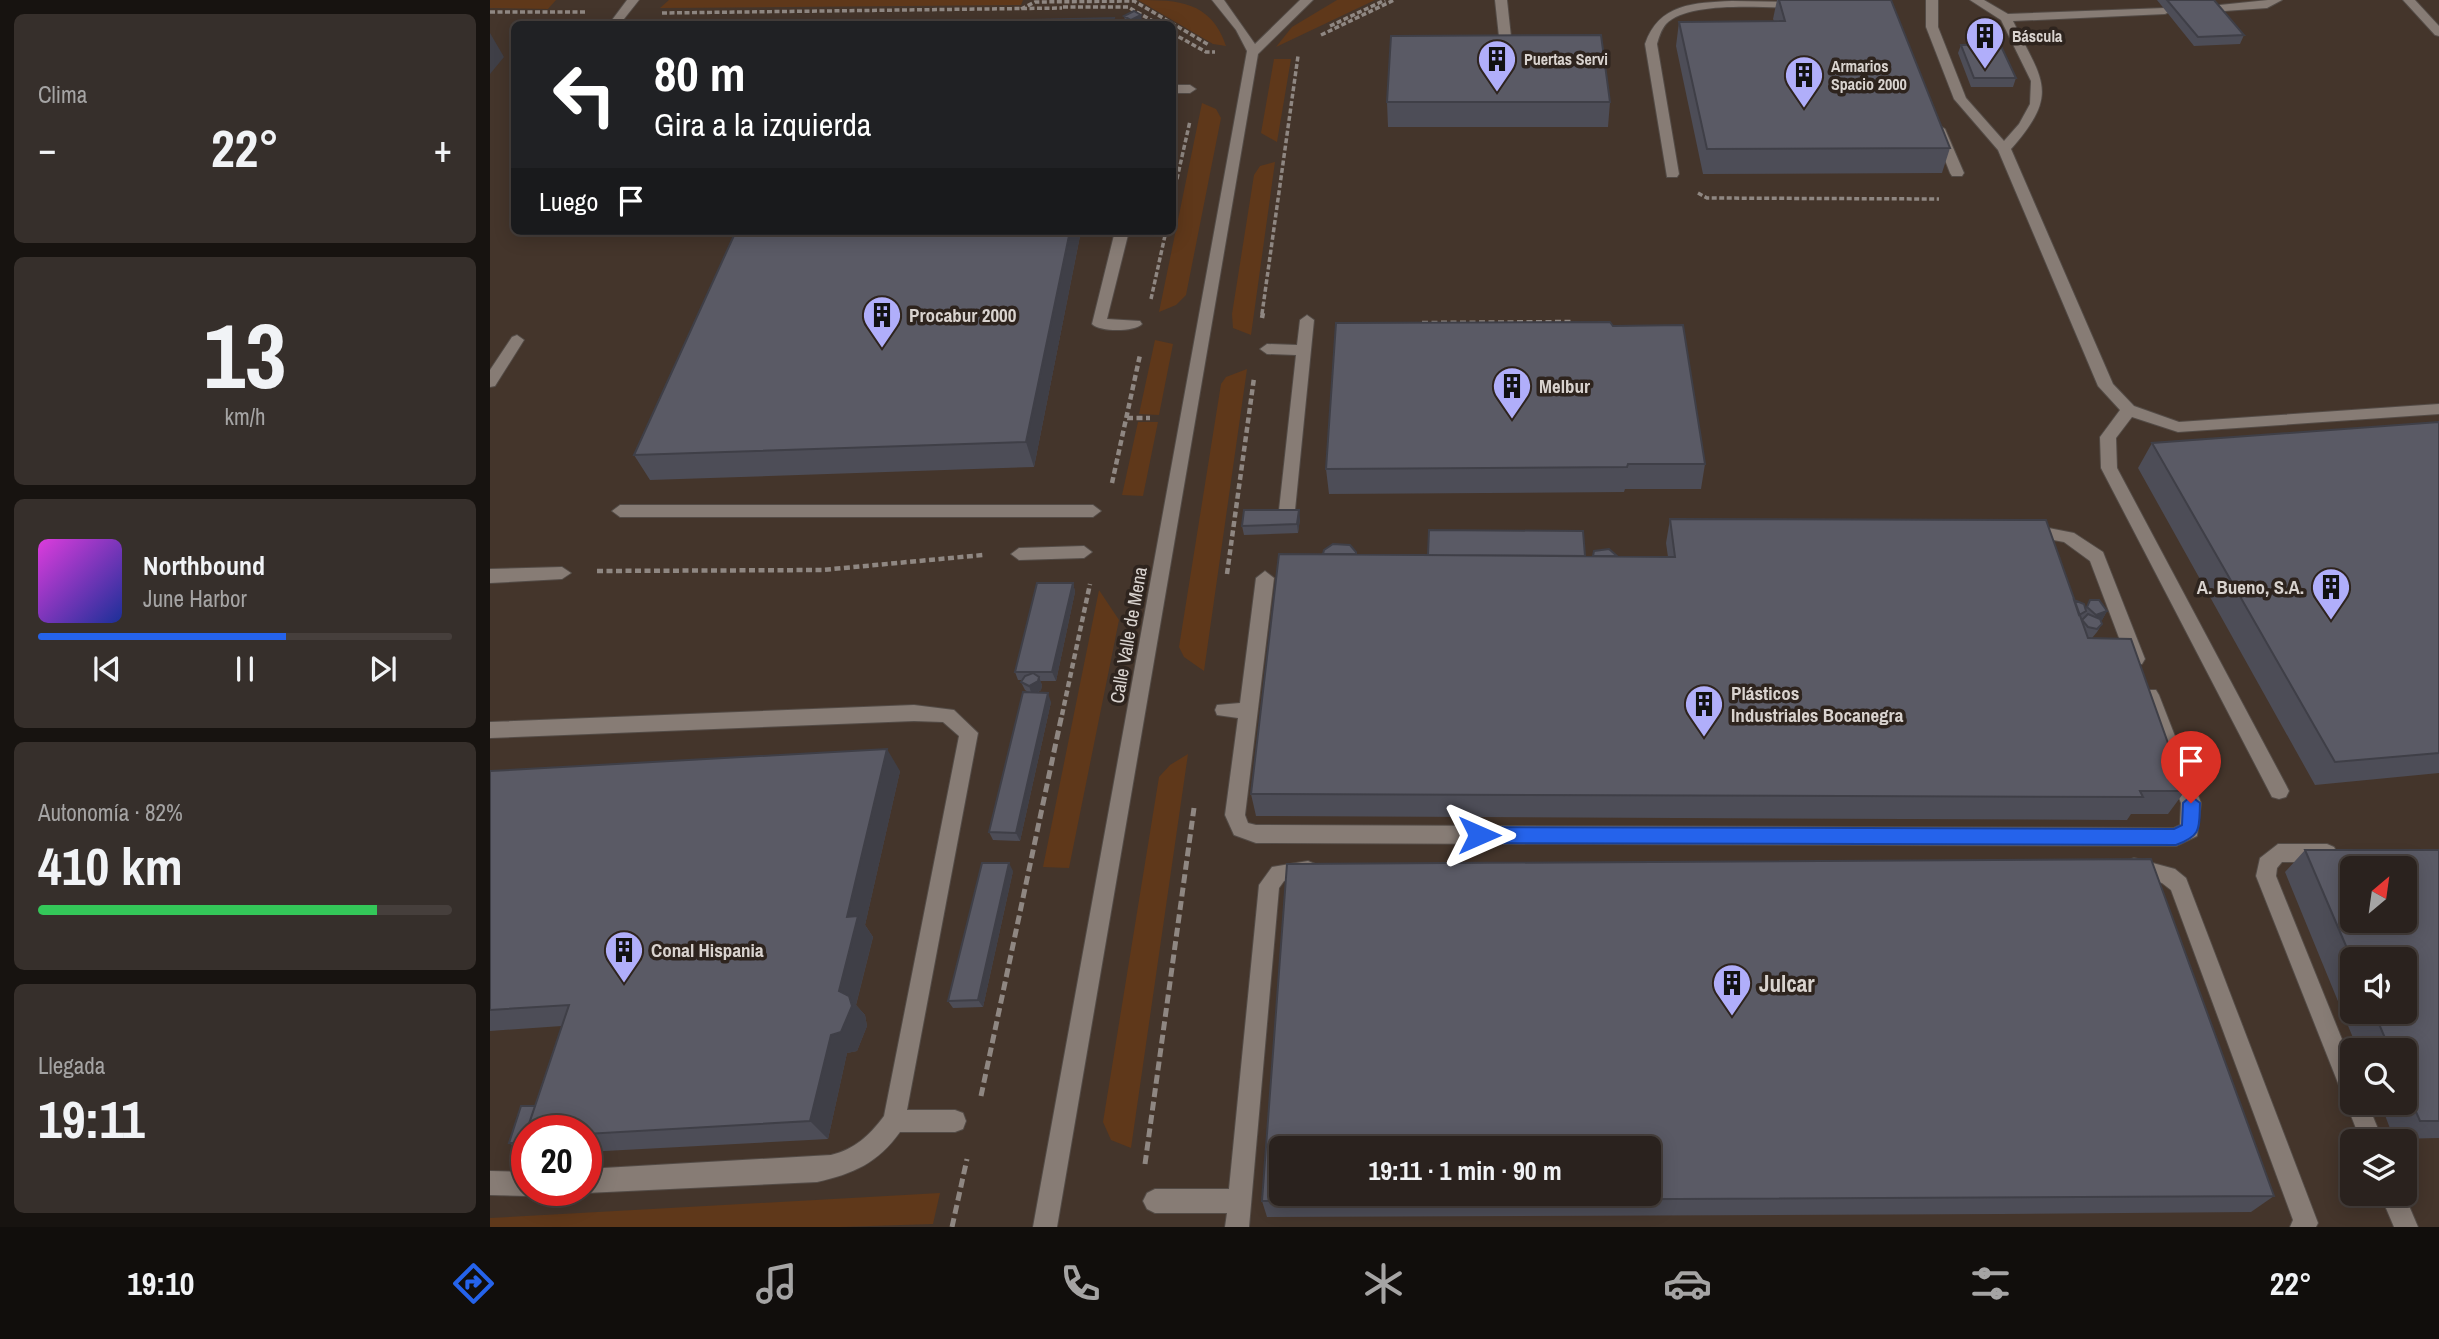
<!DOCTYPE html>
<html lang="es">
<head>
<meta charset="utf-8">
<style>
	body { margin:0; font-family:"Archivo Narrow",sans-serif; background:#362f2b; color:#f1f3f6; height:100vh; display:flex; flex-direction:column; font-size:26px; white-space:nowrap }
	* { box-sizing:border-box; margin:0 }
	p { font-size:23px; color:#a5a4a4 }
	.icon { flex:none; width:38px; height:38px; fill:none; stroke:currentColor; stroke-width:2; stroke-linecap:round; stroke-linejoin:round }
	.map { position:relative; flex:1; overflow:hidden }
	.details { display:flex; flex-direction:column; gap:14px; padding:14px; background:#171310; width:490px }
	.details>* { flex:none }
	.guide { position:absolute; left:21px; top:21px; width:665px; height:214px; border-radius:10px; box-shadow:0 4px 18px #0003,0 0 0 2px #463f3c; background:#202124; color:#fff; overflow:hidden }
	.needle { width:46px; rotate:29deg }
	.controls { position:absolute; left:1850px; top:856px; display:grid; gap:14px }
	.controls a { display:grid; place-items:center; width:77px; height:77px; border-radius:10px; background:#2a221e; box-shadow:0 4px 18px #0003,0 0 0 2px #463f3c; font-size:35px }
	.speed { position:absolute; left:21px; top:1115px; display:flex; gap:14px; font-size:35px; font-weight:700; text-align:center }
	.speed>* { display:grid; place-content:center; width:91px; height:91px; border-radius:50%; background:#2a221e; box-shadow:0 4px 18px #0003,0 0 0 2px #463f3c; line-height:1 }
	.speed .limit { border:10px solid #d22; background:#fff; color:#111 }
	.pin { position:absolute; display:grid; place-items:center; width:60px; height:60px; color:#fff; margin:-72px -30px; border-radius:50% 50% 50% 0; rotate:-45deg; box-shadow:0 0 7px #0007 }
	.pin .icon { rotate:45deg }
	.me { position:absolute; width:77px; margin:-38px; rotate:90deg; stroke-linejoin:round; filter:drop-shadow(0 0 5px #0008) }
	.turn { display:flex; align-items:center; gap:24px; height:147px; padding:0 28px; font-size:32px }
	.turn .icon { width:91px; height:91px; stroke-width:2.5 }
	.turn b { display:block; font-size:49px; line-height:60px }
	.then { display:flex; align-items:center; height:66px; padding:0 28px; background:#0003; gap:14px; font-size:26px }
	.big { font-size:52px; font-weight:800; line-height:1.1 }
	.details .tile { flex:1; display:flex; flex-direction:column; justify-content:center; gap:10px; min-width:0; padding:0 24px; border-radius:10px; background:#362f2b }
	.details .dial { align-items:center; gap:0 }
	.dial b { font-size:91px; line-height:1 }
	.song { display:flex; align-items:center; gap:21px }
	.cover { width:84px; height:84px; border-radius:10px; background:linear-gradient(135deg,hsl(300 70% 55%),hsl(230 70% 35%)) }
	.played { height:7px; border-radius:4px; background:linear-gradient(90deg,#2563eb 60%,#463f3c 60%) }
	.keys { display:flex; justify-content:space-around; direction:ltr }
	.heat { display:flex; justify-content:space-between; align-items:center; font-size:38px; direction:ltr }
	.charge { height:10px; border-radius:5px; background:linear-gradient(90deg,#34c759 82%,#463f3c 0) }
	.trip { position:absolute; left:779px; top:1136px; width:392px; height:70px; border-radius:10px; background:#2a221e; box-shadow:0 4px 18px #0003,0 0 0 2px #463f3c; font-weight:800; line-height:70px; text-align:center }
	.dock { display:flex; height:112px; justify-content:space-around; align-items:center; background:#110e0c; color:#a5a4a4 }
	.dock .icon { width:49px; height:49px }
	.dock .active { color:#2563eb }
	.dock b { font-size:32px; color:#f1f3f6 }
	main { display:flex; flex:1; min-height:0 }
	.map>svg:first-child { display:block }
	.built { fill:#44352b; fill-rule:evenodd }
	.green { fill:#5f381a }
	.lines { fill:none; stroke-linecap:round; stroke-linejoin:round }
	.minor-casing { stroke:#534b46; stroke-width:2 }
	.path-far2 { stroke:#8f8782; stroke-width:3.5; stroke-dasharray:5 2.5; stroke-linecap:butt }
	.path-far1 { stroke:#8f8782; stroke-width:4.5; stroke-dasharray:6 3.5; stroke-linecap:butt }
	.path { stroke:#8f8782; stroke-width:5; stroke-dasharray:9 4.5; stroke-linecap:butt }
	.minor { fill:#877c75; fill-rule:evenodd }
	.wall { fill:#4d4d57; fill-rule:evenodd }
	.shaded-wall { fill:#3f3f47 }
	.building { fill:#5a5a65; stroke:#3f3f47; stroke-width:2; fill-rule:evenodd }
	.route { fill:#2563eb; stroke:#184099; stroke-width:2 }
	.labels { text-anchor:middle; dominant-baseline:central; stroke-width:7; stroke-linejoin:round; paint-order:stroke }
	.far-poi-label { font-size:16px; font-weight:bold; fill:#d9d3cf; stroke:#2e241e; text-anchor:start }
	.poi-label { font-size:19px; font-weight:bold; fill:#d9d3cf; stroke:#2e241e; text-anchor:start }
	.street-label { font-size:19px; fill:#d9d3cf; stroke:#2e241e }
	.near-poi-label { font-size:23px; font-weight:bold; fill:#d9d3cf; stroke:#2e241e; text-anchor:start }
</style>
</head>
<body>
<main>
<section class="details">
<div class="tile"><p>Clima</p>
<div class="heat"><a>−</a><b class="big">22°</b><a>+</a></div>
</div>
<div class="tile dial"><b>13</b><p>km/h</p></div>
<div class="tile">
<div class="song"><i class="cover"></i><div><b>Northbound</b><p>June Harbor</p></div></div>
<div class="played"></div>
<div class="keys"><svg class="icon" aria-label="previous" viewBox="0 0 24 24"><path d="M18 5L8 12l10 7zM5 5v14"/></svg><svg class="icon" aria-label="pause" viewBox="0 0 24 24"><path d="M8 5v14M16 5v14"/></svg><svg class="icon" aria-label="next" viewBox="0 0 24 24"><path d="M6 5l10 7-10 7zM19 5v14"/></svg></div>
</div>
<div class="tile"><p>Autonomía · 82%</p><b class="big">410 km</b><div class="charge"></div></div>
<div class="tile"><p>Llegada</p><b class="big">19:11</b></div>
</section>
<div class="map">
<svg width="1949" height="1227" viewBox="0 0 1949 1227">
	<rect width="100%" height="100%" fill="#382e28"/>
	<!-- built -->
	<path class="built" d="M0,0H1949V1227H0ZM24,24H682V231H24ZM1862,868H1914V920H1862ZM1862,959H1914V1012H1862ZM1862,1050H1914V1102H1862ZM37,1130H96V1190H37ZM1862,1141H1914V1194H1862ZM791,1148H1158V1194H791Z"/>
	<!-- green -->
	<path class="green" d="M0,0H66L58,9L0,8Z
		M179,0H551H533L531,5L170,8Z
		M648,0C688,0 721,1 736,46L723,44Z
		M847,0H885L786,47L802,27Z
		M784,59H801L787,142L771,133Z
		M712,103L726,109L731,118L696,295L686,305L669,312Z
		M785,162L761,335L743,328L742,314L764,175L770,166Z
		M665,340L683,344L669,415L649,414Z
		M757,369L714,671L694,657L689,647L731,384L736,377Z
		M648,422H668L653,496L632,495Z
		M609,590L629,620L579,868L553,867Z
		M698,754L641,1148L621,1140L613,1122L669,777L680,765Z
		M450,1193L443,1224L350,1227H0V1218Z"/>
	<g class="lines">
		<!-- minor casing -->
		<g class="minor-casing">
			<path id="minor" d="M137,0H149L130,24H119Z
				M722,0H734L765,44L810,0H823L768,54L567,1227H543L757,51L746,30Z
				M1005,0H1017L1023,55L1017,59L1011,55Z
				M1436,0H1448V27L1476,98L1514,141L1529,124L1540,104L1541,81L1511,20L1480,0H1494L1518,14L1675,8L1681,11L1675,14L1523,21C1553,82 1570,93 1521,149L1623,384L1644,406L1689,422L1949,404V414L1688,432L1642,417L1626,438L1627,468L1796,785L1799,791L1796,797L1789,799L1782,797L1611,468L1610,437L1630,410L1608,386L1508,150L1464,99L1436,27Z
				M1778,0H1792L1777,8L1720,12L1714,9L1720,6Z
				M1913,0H1925L1949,26V36L1945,35Z
				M1242,1L1309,2L1315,5L1309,8C1277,8 1199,0 1176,24C1171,30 1169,37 1167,44L1189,174L1187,177H1177L1155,44C1169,3 1204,3 1242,1Z
				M682,85H700L706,89L700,93H682Z
				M1449,125L1455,129L1474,173L1472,176H1462L1460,173L1443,129Z
				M625,231H639L617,319L650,321L652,324C644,332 610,332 602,324Z
				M817,315L824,320L805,510L797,516L789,510L806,355L777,354L770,349L777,344L807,345L810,320Z
				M27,335L34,340L5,386L0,387V370L22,337Z
				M130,505H603L611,511L603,517H130L122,511Z
				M1538,524L1584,533L1613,552L1655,659L1652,664H1640L1637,659L1600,561L1574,542L1532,534L1530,530L1532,526Z
				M594,546L602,552L594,558L529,560L521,554L529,548Z
				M72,567L81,573L72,579L0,583V569Z
				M775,571L784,578L755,815L758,823L766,825L1684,828L1690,825L1691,803L1651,695L1654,690H1666L1669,695L1711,803L1707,836L1686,846L766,843L744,835L735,815L748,718L727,715L725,710L727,705L750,703L766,578Z
				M424,705L464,710L488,733L417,1110H465L473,1113L476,1121L473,1129L465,1132H410C388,1163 363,1174 327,1182L96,1193L90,1190H96V1169L341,1155C365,1149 379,1136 394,1116L469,736L453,722L424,721L0,738V722Z
				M1788,844H1837L1844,847L1847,853L1844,859L1837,862H1792L1787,868L1786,876L1862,1064V1102H1877L1893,1141H1871L1766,876L1770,858Z
				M1644,858L1685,869L1696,878L1828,1223L1826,1227H1800L1803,1220L1681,890L1672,883L1637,873L1634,867L1637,861Z
				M818,861L825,864L828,870L825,876L794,881L789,888L759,1227H735L737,1213H665L657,1209L653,1201L657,1193L665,1189H739L769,885L782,867Z
				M0,1171L37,1172V1190H46L45,1192L37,1196L0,1195Z
				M1890,1194H1914L1928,1227H1904Z"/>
		</g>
		<!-- path-far2 -->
		<path class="path-far2" d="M573,7H638L668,24
			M531,9L545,2L644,1L719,45
			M0,12H97
			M172,13L572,8
			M840,26L895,0
			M682,33L716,52H725
			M831,35L904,0
			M1208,193L1217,198L1449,199
			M682,201L700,121
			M661,299L676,231
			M772,314L808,56"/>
		<!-- path-far1 -->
		<path class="path-far1" d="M772,318L773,313
			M932,323L1081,322
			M637,418H660
			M622,483L650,355
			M107,571L332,570L493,555
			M737,574L764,378
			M572,715L600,584"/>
		<!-- path -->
		<path class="path" d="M491,1096L572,714
			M655,1164L704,808
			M462,1227L477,1159"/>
		<!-- minor -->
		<use href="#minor" class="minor"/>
	</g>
	<!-- wall -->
	<path class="wall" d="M1287,0H1401L1460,148L1452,173L1213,174L1186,46L1189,22L1284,21L1283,19Z
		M1667,0H1724L1754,35L1750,44L1704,46Z
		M634,16L653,24H636Z
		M1471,45L1526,78L1523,87H1481L1468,53Z
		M897,102H1120L1118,127H898Z
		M591,231L544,467L160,480L144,455Z
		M846,323L1215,464L1211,489H1135L1134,492L839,494L836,469Z
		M1949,422V773L1825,785L1648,468L1662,443Z
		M810,519L808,533L754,535L752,526Z
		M1180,519L1584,600L1596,609L1600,600L1617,611L1612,620H1611L1612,624L1607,632L1602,638L1597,637L1695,791L1678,814H1641L1637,820L766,816L761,794L866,554L1178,557L1176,543Z
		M583,583L585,592L566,681H550L552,685L551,690L547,693L561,702L530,841L503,840L499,832L538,692L535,690L531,682L532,680H528L525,672Z
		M0,771H410L375,925L383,937L366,1005L375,1015L377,1026L367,1051L357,1053L338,1139L96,1152V1130H37V1149H28L19,1143L45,1106L72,1026L0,1031Z
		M1815,850H1949V1138L1904,1139L1890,1102H1914V1050H1868L1795,872ZM1862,959L1914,1012H1862Z
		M523,871L493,1007L463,1008L458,1001Z
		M1784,1196L1761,1212L1510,1214L777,1217L772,1201Z"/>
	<!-- shaded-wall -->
	<path class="shaded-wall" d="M651,15L653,24H642L641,20Z
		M0,33L14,57L0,74Z
		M580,231H591L544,467L536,442Z
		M809,510L810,519L808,533L807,524Z
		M583,583L585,592L566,681L562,672Z
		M1617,611L1612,620L1601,624L1606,615Z
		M549,677L552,685L551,690L542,695L539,686Z
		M558,693L561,702L530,841L526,833Z
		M397,749L410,771L375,925L383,937L366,1005L375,1015L377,1026L367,1051L357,1053L338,1139L320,1121L349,991L357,917Z
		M519,863L523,871L493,1007L488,1000Z"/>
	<!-- building -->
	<path class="building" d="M1289,0H1401L1460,148L1217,149L1189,22L1295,21Z
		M1677,0H1724L1754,35L1708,37Z
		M644,11L651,15L641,20L634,16Z
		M624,18L622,24H359Z
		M1111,35L1120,102H897L901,36Z
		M1510,44L1526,78H1484L1471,45Z
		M246,231H580L536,442L144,455Z
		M1120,322L1123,326L1193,325L1215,464H1138L1137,467L836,469L846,323Z
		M1949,422V753L1845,762L1662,443Z
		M754,510H809L807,524L752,526Z
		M1180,519L1556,520L1598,638L1641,639L1695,791H1650L1653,797L761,794L789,554L1185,557Z
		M939,530L1093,531L1095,556L938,555Z
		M843,544L860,545L866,552V554H833L834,550Z
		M1119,549L1127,556H1103L1104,551Z
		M547,583H583L562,672H525Z
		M1584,600L1594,604L1596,611L1589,615Z
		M1600,600H1609L1617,611L1606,615L1597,607Z
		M1598,614L1610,619L1612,624L1607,629L1598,627L1592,620Z
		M543,673L549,677L548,681L539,686L531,682L535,676Z
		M533,692L558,693L526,833L499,832Z
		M397,749L357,917L368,916L349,991L359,996L362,1006L351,1032L341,1035L320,1121L96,1134V1130H37L79,1005L0,1010V771Z
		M1815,850H1949V1121H1930L1914,1084V1050H1900L1884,1012H1914V959H1862V960ZM1862,868H1914V920H1862Z
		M1661,859L1784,1196L772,1201L797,864ZM791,1148H1158V1194H791Z
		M492,863H519L488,1000L458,1001Z
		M31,1106H45L34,1138L37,1139V1143H19Z"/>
	<!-- route -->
	<path class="route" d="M1701,796L1710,803C1709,829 1712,835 1686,845L989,843L980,835L989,827L1684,829L1692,825L1693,803Z"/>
	<!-- icons -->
	<defs>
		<g id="building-pin" transform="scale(2.0125)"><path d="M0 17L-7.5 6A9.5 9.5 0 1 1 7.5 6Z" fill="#b0aefa" stroke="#2e241e"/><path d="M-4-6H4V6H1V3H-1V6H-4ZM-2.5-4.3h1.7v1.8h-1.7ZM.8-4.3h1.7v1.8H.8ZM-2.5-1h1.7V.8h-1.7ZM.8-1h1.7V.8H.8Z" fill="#111"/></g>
	</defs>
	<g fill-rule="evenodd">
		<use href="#building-pin" x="1495" y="36"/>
		<use href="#building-pin" x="1007" y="59"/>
		<use href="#building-pin" x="1314" y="75"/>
		<use href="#building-pin" x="392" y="315"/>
		<use href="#building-pin" x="1022" y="386"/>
		<use href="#building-pin" x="1841" y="587"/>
		<use href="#building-pin" x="1214" y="704"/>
		<use href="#building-pin" x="134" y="950"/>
		<use href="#building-pin" x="1242" y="983"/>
	</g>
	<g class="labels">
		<!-- far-poi labels -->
		<g class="far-poi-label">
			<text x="1522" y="36">Báscula</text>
			<text x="1034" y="59">Puertas Servi</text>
			<text x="1341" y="66">Armarios<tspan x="1341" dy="18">Spacio 2000</tspan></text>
		</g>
		<!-- poi labels -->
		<g class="poi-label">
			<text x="419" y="315">Procabur 2000</text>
			<text x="1049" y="386">Melbur</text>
			<text x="1814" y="587" text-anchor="end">A. Bueno, S.A.</text>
			<text x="1241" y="693">Plásticos<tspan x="1241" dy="22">Industriales Bocanegra</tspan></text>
			<text x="161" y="950">Conal Hispania</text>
		</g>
		<!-- street labels -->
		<g class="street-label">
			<text transform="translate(638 635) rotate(-80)">Calle Valle de Mena</text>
		</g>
		<!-- near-poi labels -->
		<g class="near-poi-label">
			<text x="1269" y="983">Julcar</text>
		</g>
	</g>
</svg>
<div class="controls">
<a><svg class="needle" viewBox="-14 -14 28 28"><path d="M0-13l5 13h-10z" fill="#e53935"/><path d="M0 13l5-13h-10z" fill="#a5a4a4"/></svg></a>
<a><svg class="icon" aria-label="sound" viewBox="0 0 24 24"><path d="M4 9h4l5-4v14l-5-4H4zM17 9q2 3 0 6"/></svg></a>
<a><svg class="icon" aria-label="search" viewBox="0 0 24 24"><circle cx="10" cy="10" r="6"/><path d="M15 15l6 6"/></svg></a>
<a><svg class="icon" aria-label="layers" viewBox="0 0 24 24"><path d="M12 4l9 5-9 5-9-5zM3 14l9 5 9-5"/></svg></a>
</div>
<div class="speed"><div class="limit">20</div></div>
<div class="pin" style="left:1701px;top:803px;background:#d93025"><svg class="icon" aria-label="arrive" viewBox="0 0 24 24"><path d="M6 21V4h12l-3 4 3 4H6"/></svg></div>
<svg class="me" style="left:989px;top:835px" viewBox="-20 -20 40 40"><path d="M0-17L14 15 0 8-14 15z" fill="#2563eb" stroke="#fff" stroke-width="4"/></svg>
<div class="trip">19:11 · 1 min · 90 m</div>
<div class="guide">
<div class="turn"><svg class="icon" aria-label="left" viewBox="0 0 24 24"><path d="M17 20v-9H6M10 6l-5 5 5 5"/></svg><div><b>80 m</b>Gira a la izquierda</div></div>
<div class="then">Luego<svg class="icon" aria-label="arrive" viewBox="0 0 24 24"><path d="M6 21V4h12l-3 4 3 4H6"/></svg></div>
</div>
</div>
</main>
<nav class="dock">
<b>19:10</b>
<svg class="icon active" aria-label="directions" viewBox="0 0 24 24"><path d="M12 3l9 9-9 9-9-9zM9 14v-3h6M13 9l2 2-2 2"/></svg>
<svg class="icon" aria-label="music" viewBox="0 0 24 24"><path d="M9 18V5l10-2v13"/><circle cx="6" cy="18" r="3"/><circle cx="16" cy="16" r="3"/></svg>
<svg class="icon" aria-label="phone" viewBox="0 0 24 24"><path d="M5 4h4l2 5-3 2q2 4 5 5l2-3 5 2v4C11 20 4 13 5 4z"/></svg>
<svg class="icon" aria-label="climate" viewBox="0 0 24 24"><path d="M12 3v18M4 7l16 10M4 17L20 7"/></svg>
<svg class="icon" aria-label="car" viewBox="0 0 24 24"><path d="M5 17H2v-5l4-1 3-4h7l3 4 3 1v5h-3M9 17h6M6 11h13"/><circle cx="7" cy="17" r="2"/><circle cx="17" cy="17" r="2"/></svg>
<svg class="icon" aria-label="filters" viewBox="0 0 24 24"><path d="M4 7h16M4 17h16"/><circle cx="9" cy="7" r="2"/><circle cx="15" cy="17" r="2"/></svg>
<b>22°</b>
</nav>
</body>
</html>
